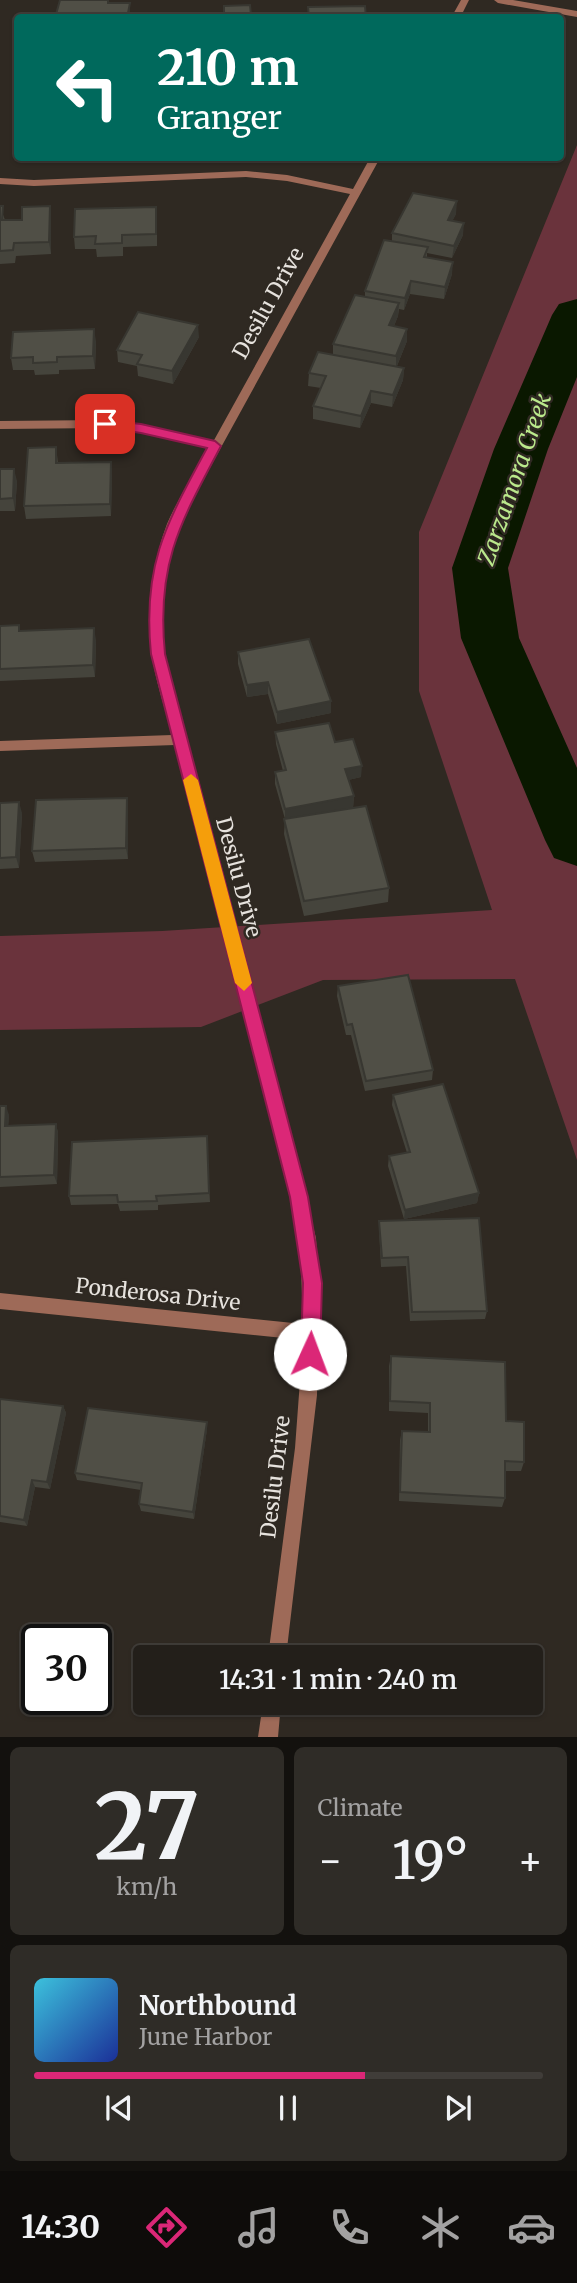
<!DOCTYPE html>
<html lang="en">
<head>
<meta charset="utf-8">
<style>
	body { margin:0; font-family:Merriweather,serif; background:#2f2c27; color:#f1f3f6; height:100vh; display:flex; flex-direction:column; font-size:26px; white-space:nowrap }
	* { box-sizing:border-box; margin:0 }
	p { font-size:23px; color:#a3a2a2 }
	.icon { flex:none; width:38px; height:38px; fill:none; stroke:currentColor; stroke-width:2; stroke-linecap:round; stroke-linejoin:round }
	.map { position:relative; height:1737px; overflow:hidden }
	.panel { display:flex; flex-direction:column; gap:10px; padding:10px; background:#13110e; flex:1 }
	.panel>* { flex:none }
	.banner { position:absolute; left:14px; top:14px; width:550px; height:147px; border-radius:7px; box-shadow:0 2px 5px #0004,0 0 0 2px #403d39; background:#00695c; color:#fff; overflow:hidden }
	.speed { position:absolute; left:21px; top:1624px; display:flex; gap:14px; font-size:35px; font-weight:700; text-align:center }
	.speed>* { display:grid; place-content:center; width:91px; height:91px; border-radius:50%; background:#231f1a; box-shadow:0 2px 5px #0004,0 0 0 2px #403d39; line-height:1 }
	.speed .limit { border:4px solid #111; border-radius:10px; background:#fff; color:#111 }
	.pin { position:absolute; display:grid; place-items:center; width:60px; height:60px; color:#fff; margin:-30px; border-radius:14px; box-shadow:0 4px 10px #0006 }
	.me { position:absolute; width:77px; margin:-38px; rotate:2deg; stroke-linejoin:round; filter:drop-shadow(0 0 5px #0008) }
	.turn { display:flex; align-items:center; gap:24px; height:147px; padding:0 28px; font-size:32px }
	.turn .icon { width:91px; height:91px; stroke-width:2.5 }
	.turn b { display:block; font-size:49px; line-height:60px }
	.big { font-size:52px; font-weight:600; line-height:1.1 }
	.panel .widget { flex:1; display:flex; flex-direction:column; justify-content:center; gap:10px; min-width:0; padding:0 24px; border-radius:10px; background:#2f2c27 }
	.panel .dial { align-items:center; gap:0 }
	.dial b { font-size:91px; line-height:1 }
	.song { display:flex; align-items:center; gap:21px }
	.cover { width:84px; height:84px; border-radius:10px; background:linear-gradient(135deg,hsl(190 70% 55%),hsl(230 70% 35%)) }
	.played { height:7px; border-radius:4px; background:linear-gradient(90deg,#db2777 65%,#403d39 65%) }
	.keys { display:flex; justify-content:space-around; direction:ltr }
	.heat { display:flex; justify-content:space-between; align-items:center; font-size:38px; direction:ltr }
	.panel .tiles { flex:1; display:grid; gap:10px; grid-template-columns:1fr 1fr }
	.widget:last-child { grid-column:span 2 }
	.trip { position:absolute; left:133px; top:1645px; width:410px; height:70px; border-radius:7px; background:#231f1a; box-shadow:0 2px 5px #0004,0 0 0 2px #403d39; font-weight:600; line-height:70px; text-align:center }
	.tab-bar { display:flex; height:112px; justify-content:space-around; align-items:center; background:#0e0c0a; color:#a3a2a2 }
	.tab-bar .icon { width:49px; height:49px }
	.tab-bar .current { color:#db2777 }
	.tab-bar b { font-size:32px; color:#f1f3f6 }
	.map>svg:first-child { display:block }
	.green { fill:#6a333c }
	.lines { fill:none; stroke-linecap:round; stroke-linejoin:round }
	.river { fill:#0a1800; fill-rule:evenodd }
	.minor { fill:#9e6a58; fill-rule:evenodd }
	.wall { fill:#45443c }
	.shaded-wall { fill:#383731 }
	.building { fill:#504f46; stroke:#383731; stroke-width:2 }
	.route { fill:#db2777; stroke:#8e194d; stroke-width:2 }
	.slow { fill:#f59e0b }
	.labels { text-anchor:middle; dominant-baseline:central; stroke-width:5; stroke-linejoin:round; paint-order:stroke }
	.street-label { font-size:21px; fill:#e6e2dd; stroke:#2f2922 }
	.water-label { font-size:23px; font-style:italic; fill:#bbe98c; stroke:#2f2922 }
</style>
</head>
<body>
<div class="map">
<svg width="577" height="1737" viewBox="0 0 577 1737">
	<rect width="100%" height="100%" fill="#2f2922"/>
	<!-- green -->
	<path class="green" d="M577,145V1160L515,979L323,980L201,1027L0,1030V936L162,931L492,910L419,691V532Z"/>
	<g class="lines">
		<!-- river -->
		<path class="river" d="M577,299V377L548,449L508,568L519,638L577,768V866L554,858L545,840L461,638L452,568L494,449L552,315L559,304Z"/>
		<!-- minor -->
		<path class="minor" d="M461,0H469L460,18H451Z
			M494,0H513L577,11V17L498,3Z
			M370,158H380L180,522C165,566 161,608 164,654L316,1238L319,1290L317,1395L286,1657H268L295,1448L303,1340L0,1309V1293L303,1324L300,1238L175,745L0,751V741L172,735C165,708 155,679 151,651C146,610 152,563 167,524C178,498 195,473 209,448L141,432L105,428L0,429V421L105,420L141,424L213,442L350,194L287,181L246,177L34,186L0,184V178L34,180L246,171L287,175L353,189Z
			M263,1703H281L278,1737H258Z"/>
	</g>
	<!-- wall -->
	<path class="wall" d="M0,206L5,220H22L50,206L51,218V254L16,256L15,263L0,264Z
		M456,214L452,221L463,235L452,258L427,253V258L452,274L444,299L410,294L404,310L399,309L398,316L394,326L407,329V341L397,366L404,368L403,380L392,407L371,403L360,428L313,419V406L321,388L308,386L309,373L333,355V344L365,297V291L392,242V233Z
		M157,219V246L123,247V256L97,257L96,249H75L74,237Z
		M199,337L173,384L138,376L137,366L118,362L117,350Z
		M96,341L95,369L59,370V374L35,375L34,370H13L11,358Z
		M56,447L58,463L112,474L111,516L26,519L24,506Z
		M0,469L17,481L15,511H0Z
		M19,625L20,631L96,640L95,677L0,681V626Z
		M238,652L331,701V713L277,724L268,694L247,697L238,664Z
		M275,732L335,742L361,777L348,780L354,796L353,808L389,888L388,902L304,916L284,834L285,819L275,784V772L283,771L276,744Z
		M127,798L128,809V859L35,862L32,851Z
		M0,803L22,813L19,868L0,869Z
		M338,986L433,1070L432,1080L365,1091L351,1035H346L337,996Z
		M393,1095L479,1193L477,1203L404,1219L388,1166L389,1156L407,1153L392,1105Z
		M0,1106L9,1115L8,1125L56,1124L58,1133L57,1184L0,1187Z
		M207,1146L210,1202L158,1205V1210L120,1211L118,1204L71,1205L69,1196Z
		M379,1221L487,1311L485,1319L410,1321L406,1266L381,1267L379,1230Z
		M391,1356L506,1421L524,1462L521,1471H505V1498L502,1507L399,1501L400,1440L402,1431L428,1432V1413L389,1411V1366Z
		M0,1399L63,1406L66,1413L50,1489L35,1487L27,1526L0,1522Z
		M207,1429L194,1519L141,1511L139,1504L141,1490L77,1480L75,1473Z"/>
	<!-- shaded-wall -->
	<path class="shaded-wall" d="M130,3V18H127Z
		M457,201L456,214L447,232L448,220Z
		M50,206L51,218V254L49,242Z
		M464,223L463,235L452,258L454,246Z
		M453,262L452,274L444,299L445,287Z
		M411,281L410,294L404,310L405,298Z
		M399,303L398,316L389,338V325Z
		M198,325L199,337L173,384L172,371Z
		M94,329L96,341L95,369L93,356Z
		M407,329V341L396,368V356Z
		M404,368L403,380L392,407L393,395Z
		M371,391V403L360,428L361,416Z
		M111,462L112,474L111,516L110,504Z
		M14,469L17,481L15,511L13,498Z
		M94,628L96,640L95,677L93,665Z
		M268,682V694L247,697V685Z
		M331,701V713L277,724V712Z
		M362,766L361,777L344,781L345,769Z
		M354,796L353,808L285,820V809Z
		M127,798L128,809V859L126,848Z
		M19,802L22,813L19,868L16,857Z
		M6,1106L9,1115L8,1135L5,1126Z
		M56,1124L58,1133L57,1184L54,1175Z
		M479,1193L477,1203L404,1219L405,1210Z
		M63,1406L66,1413L50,1489L47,1482Z
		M207,1422V1429L194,1519L193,1512Z
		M32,1480L35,1487L27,1526L24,1520Z"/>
	<!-- building -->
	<path class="building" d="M60,0H108V3H130L127,18H55Z
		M250,5L251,15L291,14V18H224V6Z
		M365,6L366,18H309L308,7Z
		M509,14L532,18H508Z
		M413,193L457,201L448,220L464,223L454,246L392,233Z
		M0,206H3L2,220H22V207L50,206L49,242L14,243L13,250L0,251Z
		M156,207V234L122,235V243L95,244L96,236L74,237L75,209Z
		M384,240L428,247L424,257L453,262L445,287L411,281L405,298L365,291Z
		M355,295L399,303L389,325L407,329L396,356L333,344Z
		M138,312L198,325L172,371L137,364L142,355L117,350Z
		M94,329L93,356L57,357V362L33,363V357L11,358L13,332Z
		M318,352L404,368L393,395L371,391L361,416L313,406L326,376L309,373Z
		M56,447V463L111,462L110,504L24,506L28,448Z
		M0,469H14L13,498L0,499Z
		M19,625V631L94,628L93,665L0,669V626Z
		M309,639L331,701L277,712L268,682L247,685L238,652Z
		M329,723L335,742L353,739L362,766L345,769L354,796L285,809L275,772L286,770L275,732Z
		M127,798L126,848L32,851L36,800Z
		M19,802L16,857L0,858V803Z
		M366,806L389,888L304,901L284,819Z
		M408,975L433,1070L366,1081L352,1024L347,1025L338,986Z
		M443,1084L479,1193L405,1210L389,1156L410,1152L393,1095Z
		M0,1106H6L5,1126L56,1124L54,1175L0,1177Z
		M207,1136L209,1193L156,1196L157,1201L118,1202L117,1195L69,1196L72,1142Z
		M479,1218L487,1311L412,1312L408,1257L382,1258L379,1221Z
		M391,1356L505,1362L506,1421L524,1422V1462L505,1461V1498L400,1492L402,1431L430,1432V1403L390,1401Z
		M0,1399L63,1406L47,1482L32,1480L24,1520L0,1516Z
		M88,1408L207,1422L193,1512L139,1504L142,1483L75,1473Z"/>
	<!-- route -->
	<path class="route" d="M105,420L141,424L215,441L221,446C180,523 156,564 165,654L308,1197L322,1283L320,1354L317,1360L310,1363L303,1360L301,1354L303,1283L290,1197L151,654C142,565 166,524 207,448L141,433L100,427V421Z"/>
	<!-- slow -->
	<path class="slow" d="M191,774L198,780L252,983L244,991L235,983L183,780Z"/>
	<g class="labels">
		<!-- street labels -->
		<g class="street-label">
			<text transform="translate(268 303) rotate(-61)">Desilu Drive</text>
			<text transform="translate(239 877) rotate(75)">Desilu Drive</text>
			<text transform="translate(158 1294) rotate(6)">Ponderosa Drive</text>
			<text transform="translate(275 1477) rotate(-83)">Desilu Drive</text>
		</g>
		<!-- water labels -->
		<g class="water-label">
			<text transform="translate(514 479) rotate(-71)">Zarzamora Creek</text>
		</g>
	</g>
</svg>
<div class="speed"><div class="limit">30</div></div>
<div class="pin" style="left:105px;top:424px;background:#d93025"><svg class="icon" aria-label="arrive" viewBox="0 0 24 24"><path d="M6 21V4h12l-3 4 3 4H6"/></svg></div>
<svg class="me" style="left:310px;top:1354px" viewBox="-20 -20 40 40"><circle r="19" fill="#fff"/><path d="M0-13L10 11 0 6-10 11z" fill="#db2777"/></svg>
<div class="trip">14:31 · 1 min · 240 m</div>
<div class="banner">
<div class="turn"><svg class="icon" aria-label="left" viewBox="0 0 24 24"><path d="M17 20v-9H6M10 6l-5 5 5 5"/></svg><div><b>210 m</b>Granger</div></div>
</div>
</div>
<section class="panel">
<div class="tiles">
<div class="widget dial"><b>27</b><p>km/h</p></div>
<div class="widget"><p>Climate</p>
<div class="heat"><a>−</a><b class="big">19°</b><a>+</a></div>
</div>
<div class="widget">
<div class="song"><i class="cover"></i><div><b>Northbound</b><p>June Harbor</p></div></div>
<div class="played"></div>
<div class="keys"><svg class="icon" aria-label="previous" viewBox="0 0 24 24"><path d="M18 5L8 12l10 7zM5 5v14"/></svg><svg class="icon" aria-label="pause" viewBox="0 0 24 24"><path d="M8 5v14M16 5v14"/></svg><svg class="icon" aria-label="next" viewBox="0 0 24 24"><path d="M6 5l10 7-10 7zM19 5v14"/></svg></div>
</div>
</div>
</section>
<nav class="tab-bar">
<b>14:30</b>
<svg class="icon current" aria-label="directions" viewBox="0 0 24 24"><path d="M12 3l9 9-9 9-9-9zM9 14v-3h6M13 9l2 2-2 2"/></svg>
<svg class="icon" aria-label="music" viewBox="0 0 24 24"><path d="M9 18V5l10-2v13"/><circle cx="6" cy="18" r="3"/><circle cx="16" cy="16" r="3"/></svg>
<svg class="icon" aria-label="phone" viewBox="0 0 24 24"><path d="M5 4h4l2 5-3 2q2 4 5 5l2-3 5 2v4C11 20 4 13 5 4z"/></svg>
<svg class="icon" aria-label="climate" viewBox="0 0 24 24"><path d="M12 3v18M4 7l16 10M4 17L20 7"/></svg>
<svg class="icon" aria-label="car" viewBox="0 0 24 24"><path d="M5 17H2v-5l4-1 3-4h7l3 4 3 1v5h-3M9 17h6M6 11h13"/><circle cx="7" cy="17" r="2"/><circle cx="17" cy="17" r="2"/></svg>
</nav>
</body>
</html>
